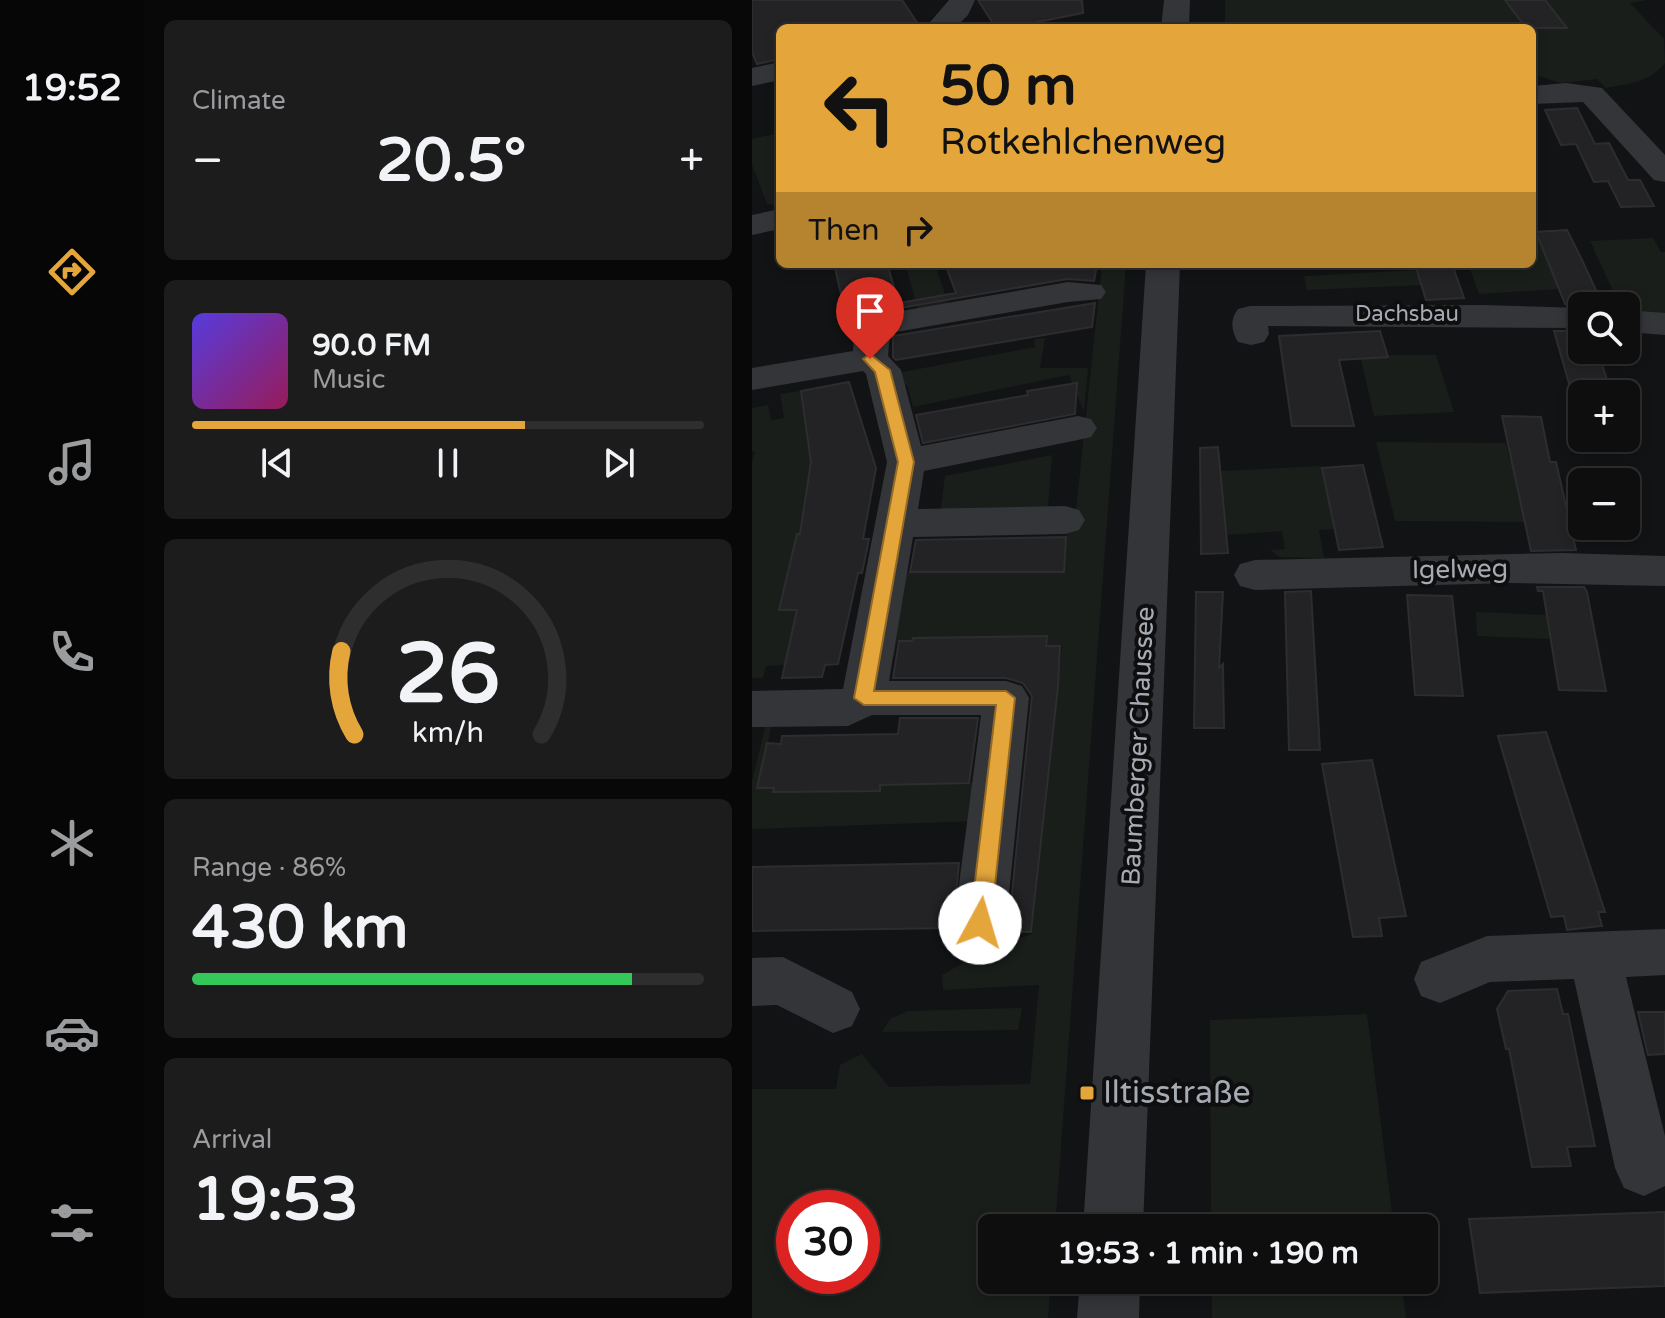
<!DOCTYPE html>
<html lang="en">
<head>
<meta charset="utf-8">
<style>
	body { margin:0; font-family:"Varela Round",sans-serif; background:#1c1c1d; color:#f1f3f6; height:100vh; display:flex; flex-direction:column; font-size:30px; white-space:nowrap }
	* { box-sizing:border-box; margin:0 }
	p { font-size:26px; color:#9b9c9e }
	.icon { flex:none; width:44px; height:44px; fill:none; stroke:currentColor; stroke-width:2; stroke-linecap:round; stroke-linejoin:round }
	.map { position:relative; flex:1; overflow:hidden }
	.details { display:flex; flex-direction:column; gap:20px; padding:20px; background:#080808; width:608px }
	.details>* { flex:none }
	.hud { position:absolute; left:24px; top:24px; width:760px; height:244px; border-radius:12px; box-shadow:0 4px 12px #0003,0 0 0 2px #2e2e2f; background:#e4a53b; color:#111; overflow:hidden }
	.controls { position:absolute; left:816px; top:292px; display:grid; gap:16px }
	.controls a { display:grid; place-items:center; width:72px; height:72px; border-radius:12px; background:#0e0e0f; box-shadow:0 4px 12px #0003,0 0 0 2px #2e2e2f; font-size:40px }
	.speed { position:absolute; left:24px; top:1190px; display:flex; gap:16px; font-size:40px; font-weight:700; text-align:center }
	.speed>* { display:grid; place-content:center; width:104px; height:104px; border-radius:50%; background:#0e0e0f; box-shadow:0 4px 12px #0003,0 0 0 2px #2e2e2f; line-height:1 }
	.speed .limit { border:12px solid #d22; background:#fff; color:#111 }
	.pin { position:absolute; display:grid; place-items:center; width:68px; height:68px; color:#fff; margin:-82px -34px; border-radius:50% 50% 50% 0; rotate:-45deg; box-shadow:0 0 8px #0007 }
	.pin .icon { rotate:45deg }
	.me { position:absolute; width:88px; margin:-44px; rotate:6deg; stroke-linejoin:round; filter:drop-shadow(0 0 6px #0008) }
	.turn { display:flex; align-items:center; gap:28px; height:168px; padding:0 32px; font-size:36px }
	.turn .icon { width:104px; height:104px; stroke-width:2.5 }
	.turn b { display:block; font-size:56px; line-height:68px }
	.then { display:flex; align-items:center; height:76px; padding:0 32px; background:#0003; gap:16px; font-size:30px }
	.big { font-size:60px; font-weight:700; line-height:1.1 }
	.details .widget { flex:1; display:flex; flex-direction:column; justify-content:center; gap:12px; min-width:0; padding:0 28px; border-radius:12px; background:#1c1c1d }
	.details .dial { align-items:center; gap:0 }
	.dial svg { height:208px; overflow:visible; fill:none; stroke:#2e2e2f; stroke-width:7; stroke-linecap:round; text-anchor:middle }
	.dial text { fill:#f1f3f6; stroke:none }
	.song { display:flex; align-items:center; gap:24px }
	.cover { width:96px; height:96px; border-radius:12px; background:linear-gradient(135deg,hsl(250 70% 55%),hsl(330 70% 35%)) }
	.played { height:8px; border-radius:4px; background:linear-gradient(90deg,#e4a53b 65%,#2e2e2f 65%) }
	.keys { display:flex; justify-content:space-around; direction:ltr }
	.heat { display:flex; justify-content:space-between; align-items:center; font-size:44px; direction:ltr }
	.charge { height:12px; border-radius:6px; background:linear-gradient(90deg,#34c759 86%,#2e2e2f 0) }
	.trip { position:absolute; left:226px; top:1214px; width:460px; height:80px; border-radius:12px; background:#0e0e0f; box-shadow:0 4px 12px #0003,0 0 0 2px #2e2e2f; font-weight:700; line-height:80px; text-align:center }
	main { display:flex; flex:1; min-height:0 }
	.dock { display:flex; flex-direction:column; width:144px; justify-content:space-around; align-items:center; background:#060606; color:#9b9c9e }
	.dock .icon { width:56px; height:56px }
	.dock .on { color:#e4a53b }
	.dock b { font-size:36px; color:#f1f3f6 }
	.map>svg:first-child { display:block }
	.green { fill:#191e1a; fill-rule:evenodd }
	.building { fill:#232325; stroke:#2d2d30; stroke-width:2 }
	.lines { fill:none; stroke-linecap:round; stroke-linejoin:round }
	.minor { fill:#343539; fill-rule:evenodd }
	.route { fill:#e4a53b; stroke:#946b26; stroke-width:2 }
	.poi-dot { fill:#e4a53b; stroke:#0e0e0f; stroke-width:3 }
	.labels { text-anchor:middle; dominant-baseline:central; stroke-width:8; stroke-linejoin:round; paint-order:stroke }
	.far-street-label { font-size:22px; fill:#a5aab3; stroke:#0e0e0f }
	.street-label { font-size:26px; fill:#a5aab3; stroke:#0e0e0f }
	.near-poi-label { font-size:32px; fill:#a5aab3; stroke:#0e0e0f; text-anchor:start }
</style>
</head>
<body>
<main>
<nav class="dock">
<b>19:52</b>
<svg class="icon on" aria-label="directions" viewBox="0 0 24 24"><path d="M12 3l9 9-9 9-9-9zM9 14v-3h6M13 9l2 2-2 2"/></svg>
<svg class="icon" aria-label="music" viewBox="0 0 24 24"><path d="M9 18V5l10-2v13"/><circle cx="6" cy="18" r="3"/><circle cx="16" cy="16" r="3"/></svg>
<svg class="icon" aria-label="phone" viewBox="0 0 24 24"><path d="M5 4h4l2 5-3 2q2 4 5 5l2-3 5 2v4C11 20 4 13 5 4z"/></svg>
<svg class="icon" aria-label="climate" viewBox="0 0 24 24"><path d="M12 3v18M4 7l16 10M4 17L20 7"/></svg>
<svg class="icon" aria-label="car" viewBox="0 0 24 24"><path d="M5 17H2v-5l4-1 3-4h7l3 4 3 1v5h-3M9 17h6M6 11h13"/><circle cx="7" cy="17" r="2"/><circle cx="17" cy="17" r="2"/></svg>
<svg class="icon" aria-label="filters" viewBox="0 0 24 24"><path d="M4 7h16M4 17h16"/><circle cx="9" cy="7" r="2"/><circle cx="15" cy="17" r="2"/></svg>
</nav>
<section class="details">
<div class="widget"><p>Climate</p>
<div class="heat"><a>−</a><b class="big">20.5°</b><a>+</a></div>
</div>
<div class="widget">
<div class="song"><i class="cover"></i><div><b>90.0 FM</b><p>Music</p></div></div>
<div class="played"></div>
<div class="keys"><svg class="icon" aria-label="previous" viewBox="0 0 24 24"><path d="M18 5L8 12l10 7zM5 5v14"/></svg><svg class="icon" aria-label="pause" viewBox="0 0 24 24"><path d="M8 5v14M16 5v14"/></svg><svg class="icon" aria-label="next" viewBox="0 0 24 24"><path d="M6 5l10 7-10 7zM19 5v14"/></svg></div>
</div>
<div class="widget dial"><svg viewBox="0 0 100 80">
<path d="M14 69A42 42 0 1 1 86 69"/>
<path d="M14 69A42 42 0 0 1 9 37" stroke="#e4a53b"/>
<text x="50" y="56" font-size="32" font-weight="700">26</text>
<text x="50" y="72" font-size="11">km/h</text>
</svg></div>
<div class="widget"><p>Range · 86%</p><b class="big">430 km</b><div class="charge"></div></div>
<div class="widget"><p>Arrival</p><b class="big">19:53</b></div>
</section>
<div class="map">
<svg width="913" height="1318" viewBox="0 0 913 1318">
	<rect width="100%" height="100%" fill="#121314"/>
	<!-- green -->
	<path class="green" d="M473,0H896L878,3L912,39L913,63C899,82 876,84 854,88L845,79L809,83L780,74V28H473Z
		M28,133V206L15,204L0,165V139Z
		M780,232H784L807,289L727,294L716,264H780Z
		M901,238L909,252H913V315L874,312V306H868L838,241Z
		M153,264H183L197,306L167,312Z
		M350,264H374L303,1228H240V1280H299L296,1318H0V1089H84L88,1065L110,1054L137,1087L278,1084L287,985L191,990L190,975L230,952L280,934L310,646H294L295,636L161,638L160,641H145L142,657H138L153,572L312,571L315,530L322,529ZM42,1208H110V1276H42Z
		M665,270L670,285L555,290L552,276Z
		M293,338L288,368H336L332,412L317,375L161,407L155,385H149L145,373L283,347L282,339Z
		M608,355H684L702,412L622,416Z
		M48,391L50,399L65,396L74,453L56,484L54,493L63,534H45L41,554L51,588L32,589L27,610H45L33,665L14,666L11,678H0V462L3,452L0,451V408L16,405L19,420L32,418L28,394Z
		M624,442L754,443L758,461L762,462L773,522L643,521Z
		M300,455L296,507L188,515L193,476Z
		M569,466L582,529L567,530L572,558L527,557L518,550L533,549L530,531L474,535L469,493L447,494L450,472Z
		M724,612L795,615L798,639L725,636Z
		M14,724H20L5,788H22V792H35L37,788L66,792L67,789C86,793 107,792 127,791L129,780L224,783L226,821L0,829V781Z
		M270,1008L266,1030L130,1032L138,1019L155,1011Z
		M615,1014L642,1228H459L458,1020Z
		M460,1280H649L654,1318H460Z"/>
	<!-- building -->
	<path class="building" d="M0,0H150L166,24L143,28H28V59L5,64L0,52Z
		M226,0H330L331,13L281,23L285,28H244Z
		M753,0H793L815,28H774Z
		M825,108L843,144L857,143L876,180H888L902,206L869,207L856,181L842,182L824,144L809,145L793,110Z
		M815,230L829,258L850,303L813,304L784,232Z
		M82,264H135L147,303L204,293L193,264L345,266L342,281L315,279L108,315L96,324Z
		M663,264H700L712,298L674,300Z
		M343,303L340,327L144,360L141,357V336Z
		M628,331L636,357L587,360L602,426H540L527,336Z
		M802,331H830V350H845L860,394H820Z
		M97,382L124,468L111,539H117L110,573H106L86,664L73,665L70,677L30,678L45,610H27L45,534H48L59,462L49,391Z
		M325,383L323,414L171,443L164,415L276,395L275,391Z
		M750,416L789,417L798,462H804L824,550L779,551Z
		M466,447L476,553L449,554L448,448Z
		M611,465L631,547L587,550L570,468Z
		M314,537L312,572H158L164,540Z
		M785,587H832L835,592L854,691L807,690L791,591H786Z
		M559,591L568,750H537L533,592Z
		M444,592H471L467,668L471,664L472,728H442Z
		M655,595L700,596L711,696L663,695Z
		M295,636L294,646H308L306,686L279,932L253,931L257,923L280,696L271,683L254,678H141L147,641H160L161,638Z
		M148,718H226L217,783L128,785V791L21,792L22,788H5L15,743L29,744L30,736L146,734Z
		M794,732L853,912H846L850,926L815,930L812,916L799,917L746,736Z
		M620,760L654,916L627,918L630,936L601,937L570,764Z
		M207,863L201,928L0,931V867Z
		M805,989L811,1014H816L843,1146L815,1147L819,1166L780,1167L757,1049H754L745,1009L756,991Z
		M886,1012H913V1054L896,1055Z
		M913,1212V1286L728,1293L717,1219Z"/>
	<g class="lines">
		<!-- minor -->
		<path class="minor" d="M197,0H223L216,15L203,28H173Z
			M412,0H438L437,28H409Z
			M28,62V80L0,86V68Z
			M814,83L850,88L913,155V182L902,180L831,102L780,104V86Z
			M28,209V229L0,235V215Z
			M394,264H428L391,1228H331Z
			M316,282L349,285L354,292L349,299L316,302L138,333L136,356L149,370L169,446L326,416L339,419L345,428L339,437L326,440L172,471L166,509L313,506L327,510L333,520L327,530L313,534L161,537L137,681H254L270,686L277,698L254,923L246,939L228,945L210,939L202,923L229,715H120L96,726L0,727V691L91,689L135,462L114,374L111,371L0,390V368L101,351L103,325L109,318Z
			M730,305L830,308V328L516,326L517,334L512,342L499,345L486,342C479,331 478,319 486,309L498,306Z
			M874,310L913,313V335L874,332Z
			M810,553L913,556V586L759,583L503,590L488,586L482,575L488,564L503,560Z
			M913,929V975L874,977L913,1136V1186L892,1196L872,1188L863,1168L822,979L738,982L688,1003L669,996L662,979L669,962L735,936Z
			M31,957L100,992L108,1009L100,1026L81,1033L25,1005L0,1006V958Z
			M328,1280H388L387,1318H325Z"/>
	</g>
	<!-- route -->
	<path class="route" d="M118,354L138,370L162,462L122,691H254L263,698L239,923L236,930L228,933L221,930L218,923L244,705H112L102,698L146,462L123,372L111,359Z"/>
	<!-- markers -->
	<rect class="poi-dot" x="327" y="1085" width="16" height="16" rx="4"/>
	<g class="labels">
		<!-- far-street labels -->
		<g class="far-street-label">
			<text x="655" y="314">Dachsbau</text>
		</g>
		<!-- street labels -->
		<g class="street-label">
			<text transform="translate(708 569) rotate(-1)">Igelweg</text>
			<text transform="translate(386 746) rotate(-87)">Baumberger Chaussee</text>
		</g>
		<!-- near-poi labels -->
		<g class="near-poi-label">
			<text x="351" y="1093">Iltisstraße</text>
		</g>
	</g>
</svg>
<div class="controls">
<a><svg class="icon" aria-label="search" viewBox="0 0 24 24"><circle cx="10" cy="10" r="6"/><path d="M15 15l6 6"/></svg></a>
<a>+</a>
<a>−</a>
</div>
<div class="speed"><div class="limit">30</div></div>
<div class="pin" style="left:118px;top:359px;background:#d93025"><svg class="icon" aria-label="arrive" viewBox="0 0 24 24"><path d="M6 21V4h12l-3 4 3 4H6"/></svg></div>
<svg class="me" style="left:228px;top:923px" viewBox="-20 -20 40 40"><circle r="19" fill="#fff"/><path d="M0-13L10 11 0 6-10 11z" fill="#e4a53b"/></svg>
<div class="trip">19:53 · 1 min · 190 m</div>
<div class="hud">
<div class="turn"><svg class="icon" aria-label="left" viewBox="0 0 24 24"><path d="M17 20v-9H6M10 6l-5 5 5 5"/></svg><div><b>50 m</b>Rotkehlchenweg</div></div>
<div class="then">Then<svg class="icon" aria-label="right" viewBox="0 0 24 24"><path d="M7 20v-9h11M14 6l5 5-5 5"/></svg></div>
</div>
</div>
</main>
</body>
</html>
